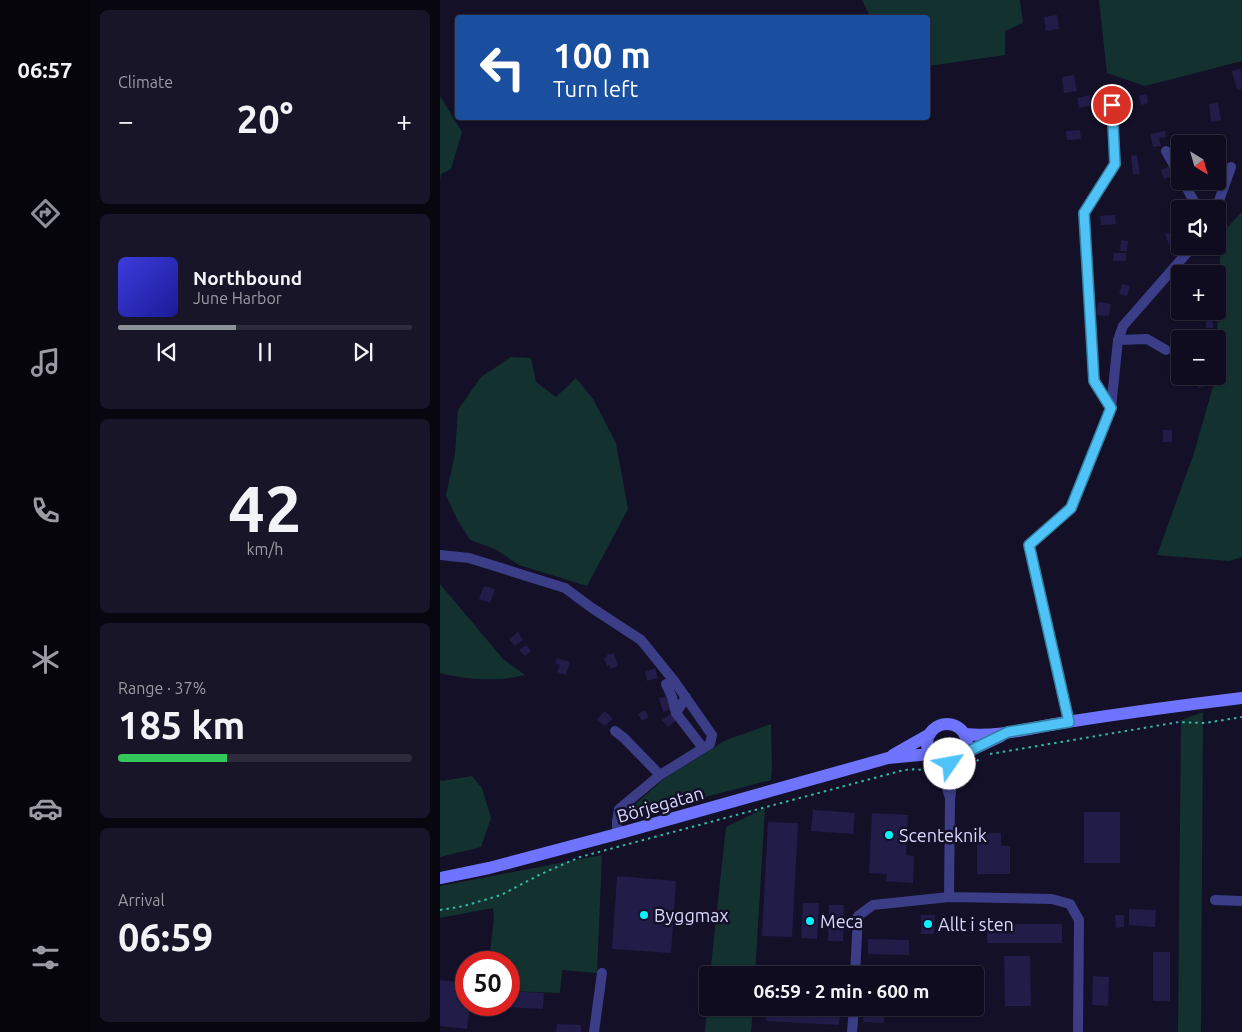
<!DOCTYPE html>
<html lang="en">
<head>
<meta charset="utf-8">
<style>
	body { margin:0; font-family:Ubuntu,sans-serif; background:#171527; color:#f1f3f6; height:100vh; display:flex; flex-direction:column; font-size:19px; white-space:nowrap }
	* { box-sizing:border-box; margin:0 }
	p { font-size:16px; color:#9b9ba4 }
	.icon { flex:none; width:28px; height:28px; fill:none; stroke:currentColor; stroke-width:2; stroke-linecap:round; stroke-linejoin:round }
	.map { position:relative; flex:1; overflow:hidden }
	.details { display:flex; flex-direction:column; gap:10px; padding:10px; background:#080710; width:350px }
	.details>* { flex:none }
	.hud { position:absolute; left:15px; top:15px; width:475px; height:105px; border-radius:5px; box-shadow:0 1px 4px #0004,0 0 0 1px #2e2c3c; background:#1a4fa0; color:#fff; overflow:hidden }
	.needle { width:32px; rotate:143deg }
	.fabs { position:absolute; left:731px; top:135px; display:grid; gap:10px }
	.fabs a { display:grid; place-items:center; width:55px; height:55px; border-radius:5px; background:#0e0c1e; box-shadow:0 1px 4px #0004,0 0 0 1px #2e2c3c; font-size:25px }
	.speed { position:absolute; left:15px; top:951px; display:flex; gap:10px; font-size:25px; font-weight:700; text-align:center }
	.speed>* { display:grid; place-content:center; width:65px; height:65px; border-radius:50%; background:#0e0c1e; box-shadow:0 1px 4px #0004,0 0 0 1px #2e2c3c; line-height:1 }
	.speed .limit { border:8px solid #d22; background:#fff; color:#111 }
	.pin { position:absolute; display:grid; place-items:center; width:42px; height:42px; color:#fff; margin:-21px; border:2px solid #fff; border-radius:50%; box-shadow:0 1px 5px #0007 }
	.me { position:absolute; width:55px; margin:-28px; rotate:57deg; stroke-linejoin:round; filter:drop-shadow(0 0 4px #0008) }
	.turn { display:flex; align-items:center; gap:18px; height:105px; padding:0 15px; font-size:22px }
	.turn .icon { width:65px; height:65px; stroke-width:2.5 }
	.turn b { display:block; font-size:35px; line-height:42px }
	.big { font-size:38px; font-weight:700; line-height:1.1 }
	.details .tile { flex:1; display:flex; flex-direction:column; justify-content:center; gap:8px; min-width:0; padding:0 18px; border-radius:8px; background:#171527 }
	.details .dial { align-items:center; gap:0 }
	.dial b { font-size:65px; line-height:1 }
	.song { display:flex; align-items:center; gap:15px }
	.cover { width:60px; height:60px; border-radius:8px; background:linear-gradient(135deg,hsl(240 70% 55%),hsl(240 70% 35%)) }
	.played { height:5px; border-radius:2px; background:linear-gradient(90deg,#8c9099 40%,#2e2c3c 40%) }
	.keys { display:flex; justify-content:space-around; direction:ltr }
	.heat { display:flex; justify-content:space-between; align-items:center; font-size:28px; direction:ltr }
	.charge { height:8px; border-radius:4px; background:linear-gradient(90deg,#34c759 37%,#2e2c3c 0) }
	.trip { position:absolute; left:259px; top:966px; width:285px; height:50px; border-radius:5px; background:#0e0c1e; box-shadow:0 1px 4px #0004,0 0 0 1px #2e2c3c; font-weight:700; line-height:50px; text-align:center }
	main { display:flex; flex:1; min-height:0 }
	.menu { display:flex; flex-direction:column; width:90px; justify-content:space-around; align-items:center; background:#06050c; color:#9b9ba4 }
	.menu .icon { width:35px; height:35px }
	.menu .active { color:#8c9099 }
	.menu b { font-size:22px; color:#f1f3f6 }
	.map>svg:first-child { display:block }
	.green { fill:#13322f }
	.building { fill:#221c49 }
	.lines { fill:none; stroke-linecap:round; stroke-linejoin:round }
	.path { stroke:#30baaa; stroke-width:2; stroke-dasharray:2.5 4; stroke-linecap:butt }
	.street { stroke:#3b3d87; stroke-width:10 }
	.secondary { stroke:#6f74ff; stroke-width:12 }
	.route-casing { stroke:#337fa1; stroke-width:12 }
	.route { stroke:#4fc3f7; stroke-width:9 }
	.poi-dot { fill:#04f5fe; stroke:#131028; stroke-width:2 }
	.labels { text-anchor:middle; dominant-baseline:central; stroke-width:5; stroke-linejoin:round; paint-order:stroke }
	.street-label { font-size:18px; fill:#dad8ff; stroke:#131028 }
	.poi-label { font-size:18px; fill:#dad8ff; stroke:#131028; text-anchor:start }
</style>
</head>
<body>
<main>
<nav class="menu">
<b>06:57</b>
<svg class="icon active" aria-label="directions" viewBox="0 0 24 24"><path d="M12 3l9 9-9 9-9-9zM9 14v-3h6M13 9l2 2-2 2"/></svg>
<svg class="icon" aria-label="music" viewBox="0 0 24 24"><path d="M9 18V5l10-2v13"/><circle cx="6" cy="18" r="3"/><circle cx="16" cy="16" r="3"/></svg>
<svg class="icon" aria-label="phone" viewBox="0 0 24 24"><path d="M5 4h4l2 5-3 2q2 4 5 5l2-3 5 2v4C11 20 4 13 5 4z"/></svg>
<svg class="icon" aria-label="climate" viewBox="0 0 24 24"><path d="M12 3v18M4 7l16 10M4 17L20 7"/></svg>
<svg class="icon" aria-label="car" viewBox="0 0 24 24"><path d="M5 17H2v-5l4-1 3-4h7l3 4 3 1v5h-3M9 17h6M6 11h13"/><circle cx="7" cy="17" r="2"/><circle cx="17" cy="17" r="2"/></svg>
<svg class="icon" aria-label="filters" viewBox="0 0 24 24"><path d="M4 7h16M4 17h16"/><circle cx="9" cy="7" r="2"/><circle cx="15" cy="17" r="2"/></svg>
</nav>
<section class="details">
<div class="tile"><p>Climate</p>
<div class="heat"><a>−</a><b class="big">20°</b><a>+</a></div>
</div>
<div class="tile">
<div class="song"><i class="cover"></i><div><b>Northbound</b><p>June Harbor</p></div></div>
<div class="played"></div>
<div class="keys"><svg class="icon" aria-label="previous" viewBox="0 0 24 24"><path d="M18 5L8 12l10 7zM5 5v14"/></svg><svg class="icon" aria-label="pause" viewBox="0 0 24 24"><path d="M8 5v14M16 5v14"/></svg><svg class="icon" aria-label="next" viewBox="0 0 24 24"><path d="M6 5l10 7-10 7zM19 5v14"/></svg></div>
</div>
<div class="tile dial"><b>42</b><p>km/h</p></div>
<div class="tile"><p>Range · 37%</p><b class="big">185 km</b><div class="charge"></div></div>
<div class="tile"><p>Arrival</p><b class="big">06:59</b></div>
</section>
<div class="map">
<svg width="802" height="1032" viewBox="0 0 802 1032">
	<rect width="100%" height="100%" fill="#131028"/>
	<!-- green -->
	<path class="green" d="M422,0H580L583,23L565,31V55L488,66V18L430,17Z
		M659,0H802V61L705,86L667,73Z
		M0,96L22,132L11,169L1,174L0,181Z
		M802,212V557L789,561L717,555L754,453L776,376H778L777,339L781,234Z
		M71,357L91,358L96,382L116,397L136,378L153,399L176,443L188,509L147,586L79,565L55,549L30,540L17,519L6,495L15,454L18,410L41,377Z
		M0,584L63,659L85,675C57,682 27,680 0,673Z
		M763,712L761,1032H738L741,720Z
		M331,724L332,768L331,780L192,816L191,808L224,779L286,740Z
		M32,776L42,788L51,818L41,847L0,857V780L2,781Z
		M325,808L315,975H270L286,827Z
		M162,855L157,973L122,970L120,993L69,991V962H49L54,917L53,908L0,918V886Z
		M267,1003L268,1008H313L311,1032H265Z"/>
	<!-- building -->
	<path class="building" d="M617,15L619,29L606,31L604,17Z
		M801,69L802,89L797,90L792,71Z
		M634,75L637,91L624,93L622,77Z
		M707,94L708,103L701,105L699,96Z
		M650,95L652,105L639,108L637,98Z
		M778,103L781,120L771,122L769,104Z
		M640,130L641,139L627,140L626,131Z
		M725,131L726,137L719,138L721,146L713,147L710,134Z
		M697,155L700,174H693L691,156Z
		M730,166L734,176L724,179L721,170Z
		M675,215L676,224L661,225L660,216Z
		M740,226V234L738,235L740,242L729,245L725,234L731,232L730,230Z
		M681,240L688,241L687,251H680Z
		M674,253H686V261H673Z
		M682,284L690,286L687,296L679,294Z
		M658,302L671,304L669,316L656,315Z
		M766,319H773V328H766Z
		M767,376L769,385L758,388L756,379Z
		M723,430H732V442H723Z
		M44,586L55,589L50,603L39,599Z
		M78,632L83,640L75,646L69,639Z
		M86,645L91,651L85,656L79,650Z
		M174,653L178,666L170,669L169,665L167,666L164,658L167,657V655Z
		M117,658L130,662L126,675L117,672L120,665L115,663Z
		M215,668L218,678L207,681L205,672Z
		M229,696L233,709L223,712L219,698Z
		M205,710L209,717L202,721L198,714Z
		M165,711L173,719L164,726L157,719Z
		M231,713L237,720L228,727L222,720Z
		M373,810L415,813L413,834L371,831Z
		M644,812H680V863H644Z
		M432,813L468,815L466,855L474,856L473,883L446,881L447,874L429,873Z
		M328,822L358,823L352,937L322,936Z
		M537,833H561V846H570V874H537Z
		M177,876L236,881L231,953L172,949Z
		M363,903H379L377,939L361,938Z
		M389,905H404L403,941H388Z
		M689,909L716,910L715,927L689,925Z
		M481,915H495L494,934H481Z
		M675,915H684V927L676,928Z
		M547,924H622V943H547Z
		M428,939L469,940V955L428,954Z
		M713,952H730V1001H713Z
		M564,956H590L591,1006H565Z
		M653,976L669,977L668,1006L652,1005Z
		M0,980L26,983V1005H30L27,1029L0,1026Z
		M69,991L104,993L103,1009L61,1007V1005H69Z
		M327,1008H400L399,1025L326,1021Z
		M424,1008H445L444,1023L423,1022Z
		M117,1024L141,1025V1032H116Z"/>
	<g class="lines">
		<!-- path -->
		<path class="path" d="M550,754L739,722L765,723L802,717
			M523,775L539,759
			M0,910L24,906L61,895L101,874L140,857L464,770C475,769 485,768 493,776"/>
		<!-- street -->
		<path class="street" d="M726,151L740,176
			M743,181L758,209
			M776,209L791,167
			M678,340L683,326L753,246
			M671,408L678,340L707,339L726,350
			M0,555L29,558L125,588L152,608L201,640L235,682L272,735L270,744L220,775L179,809L177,821V834
			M226,684L232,697L236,713
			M246,697L236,713L263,748
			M629,722L589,545L631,508L671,408L654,381L644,213L675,165L672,105
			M175,731L184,738L220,775
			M499,762L509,795
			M509,897L510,799L515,762
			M775,900L802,901
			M415,975L418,916L433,905L509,897L612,899L630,904L639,920L638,1032
			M154,1032L162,973
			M412,1032L414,1008"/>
		<!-- secondary -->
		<path class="secondary" d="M487 744a20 20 0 1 1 40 0a20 20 0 1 1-40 0Z
			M525,734C558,738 594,727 627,722C685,713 744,705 802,698
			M525,753L561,736
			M453,755L490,734
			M0,878L49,868L177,834L448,758L490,754"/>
	</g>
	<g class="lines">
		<!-- route casing -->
		<g class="route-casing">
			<path id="route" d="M510,764L521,759L525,753L568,732L629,722L589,545L631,508L671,408L654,381L644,213L675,164L672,105"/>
		</g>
		<!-- route -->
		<use href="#route" class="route"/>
	</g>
	<!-- markers -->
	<g class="poi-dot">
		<circle cx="449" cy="835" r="5"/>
		<circle cx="204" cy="915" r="5"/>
		<circle cx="370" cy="921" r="5"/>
		<circle cx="488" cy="924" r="5"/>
	</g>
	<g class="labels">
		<!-- street labels -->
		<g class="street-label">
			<text transform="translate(220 804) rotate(-16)">Börjegatan</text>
		</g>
		<!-- poi labels -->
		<g class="poi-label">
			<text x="459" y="835">Scenteknik</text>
			<text x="214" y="915">Byggmax</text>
			<text x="380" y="921">Meca</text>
			<text x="498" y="924">Allt i sten</text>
		</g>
	</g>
</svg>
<div class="fabs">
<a><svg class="needle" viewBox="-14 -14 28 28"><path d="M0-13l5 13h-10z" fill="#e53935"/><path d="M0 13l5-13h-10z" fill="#9b9ba4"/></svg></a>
<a><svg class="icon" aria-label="sound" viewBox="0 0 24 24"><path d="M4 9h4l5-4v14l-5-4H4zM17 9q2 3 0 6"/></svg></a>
<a>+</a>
<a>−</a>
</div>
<div class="speed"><div class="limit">50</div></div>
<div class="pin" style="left:672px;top:105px;background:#d93025"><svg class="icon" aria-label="arrive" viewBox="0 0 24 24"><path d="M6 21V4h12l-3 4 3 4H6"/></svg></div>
<svg class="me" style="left:510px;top:764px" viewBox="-20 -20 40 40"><circle r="19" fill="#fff"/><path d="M0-13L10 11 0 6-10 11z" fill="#4fc3f7"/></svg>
<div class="trip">06:59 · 2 min · 600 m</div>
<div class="hud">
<div class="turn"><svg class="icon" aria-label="left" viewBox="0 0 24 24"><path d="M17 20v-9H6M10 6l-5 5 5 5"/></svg><div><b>100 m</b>Turn left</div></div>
</div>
</div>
</main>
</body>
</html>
